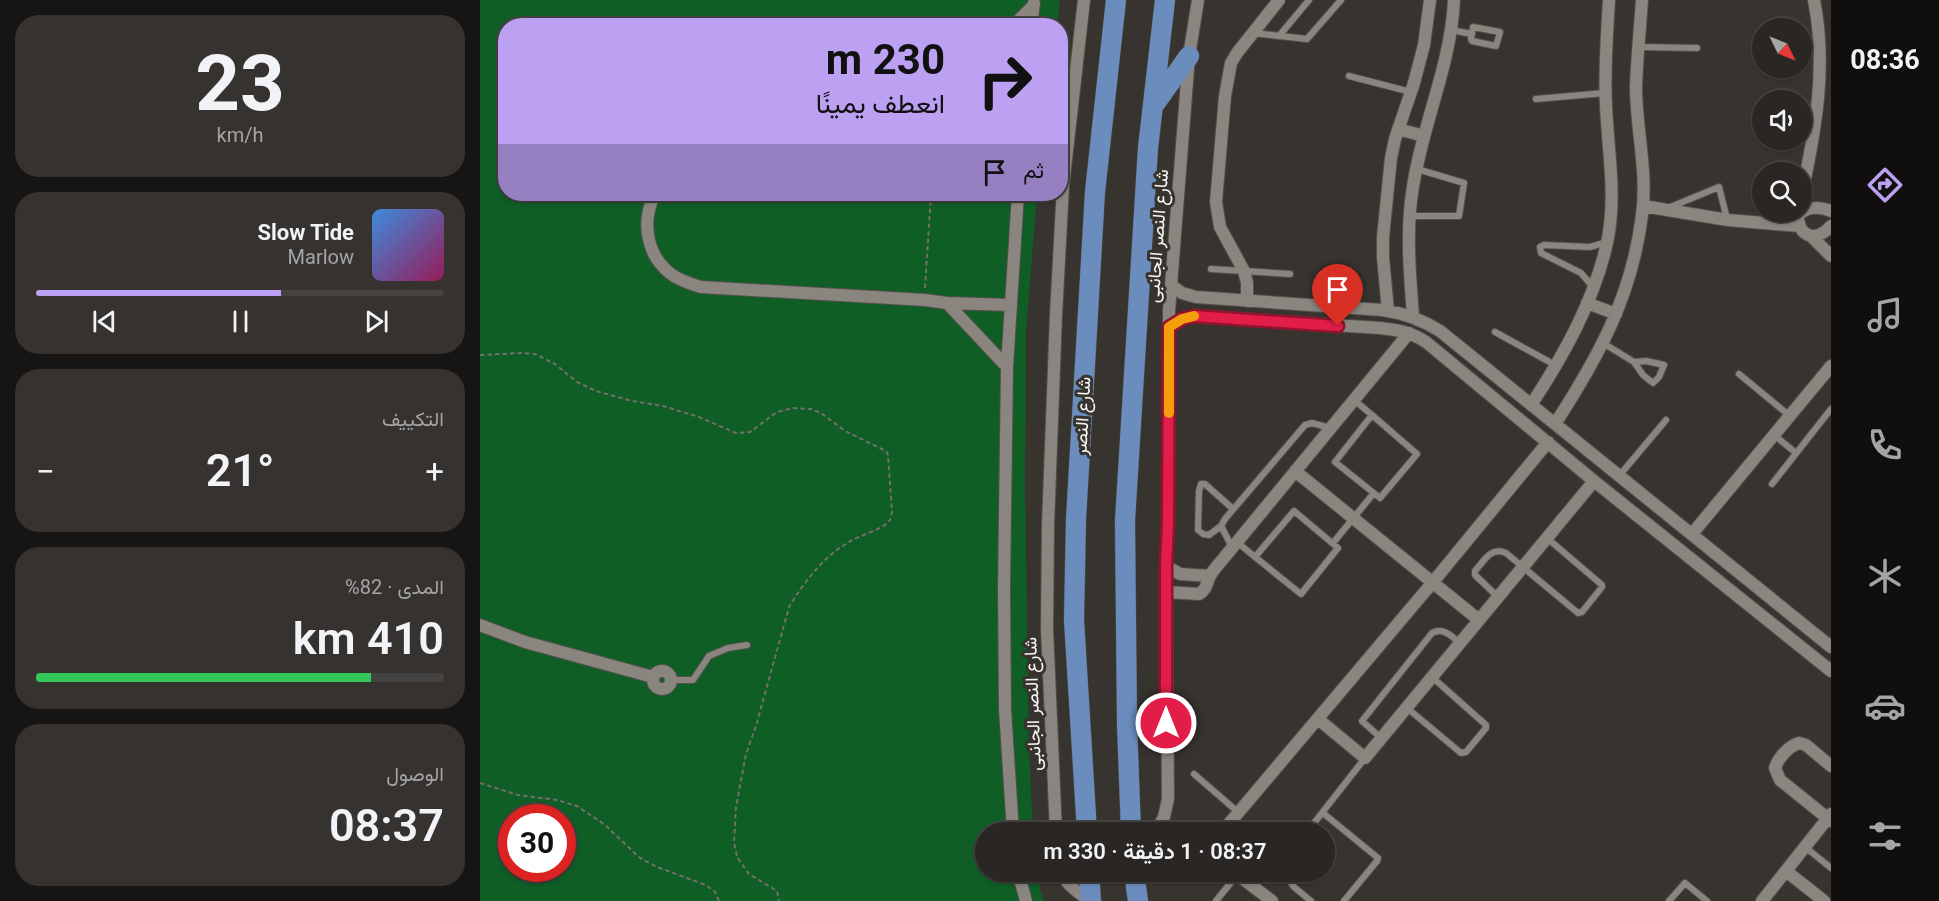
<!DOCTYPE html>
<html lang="ar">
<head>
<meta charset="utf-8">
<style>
	body { margin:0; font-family:Roboto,Vazirmatn,sans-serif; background:#353230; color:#f1f3f6; direction:rtl; height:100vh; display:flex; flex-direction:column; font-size:22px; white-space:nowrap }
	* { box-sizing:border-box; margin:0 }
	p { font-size:20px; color:#a5a5a6 }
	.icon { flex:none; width:33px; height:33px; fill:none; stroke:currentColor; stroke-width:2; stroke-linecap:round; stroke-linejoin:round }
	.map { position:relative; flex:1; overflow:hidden; direction:ltr }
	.side { display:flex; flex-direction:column; gap:15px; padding:15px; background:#171513; width:480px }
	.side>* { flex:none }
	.hud { position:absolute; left:18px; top:18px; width:570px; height:183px; border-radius:24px; box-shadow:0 2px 4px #0004,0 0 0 2px #454341; direction:rtl; background:#bca0f2; color:#111; overflow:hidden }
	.needle { width:39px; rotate:133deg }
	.tools { position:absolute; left:1272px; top:18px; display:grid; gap:12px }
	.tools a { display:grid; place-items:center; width:60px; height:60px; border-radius:50%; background:#292623; box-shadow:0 2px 4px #0004,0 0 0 2px #454341; font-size:30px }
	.speed { position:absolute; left:18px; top:804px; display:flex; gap:12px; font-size:30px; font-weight:700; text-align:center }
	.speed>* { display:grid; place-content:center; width:78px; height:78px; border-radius:50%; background:#292623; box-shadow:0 2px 4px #0004,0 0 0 2px #454341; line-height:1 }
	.speed .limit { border:9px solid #d22; background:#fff; color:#111 }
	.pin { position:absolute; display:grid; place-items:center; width:51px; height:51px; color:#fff; margin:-62px -26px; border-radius:50% 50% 50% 0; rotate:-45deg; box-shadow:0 0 6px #0007 }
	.pin .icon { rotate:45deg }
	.me { position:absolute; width:66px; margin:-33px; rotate:0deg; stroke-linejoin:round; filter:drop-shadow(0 0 4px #0008) }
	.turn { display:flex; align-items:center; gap:21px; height:126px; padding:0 24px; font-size:27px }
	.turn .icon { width:78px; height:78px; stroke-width:2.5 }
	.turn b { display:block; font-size:42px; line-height:51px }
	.then { display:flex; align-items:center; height:57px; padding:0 24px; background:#0003; gap:12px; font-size:22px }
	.big { font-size:45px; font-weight:600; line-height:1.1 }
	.side .widget { flex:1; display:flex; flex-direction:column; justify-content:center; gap:9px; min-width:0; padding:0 21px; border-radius:24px; background:#353230 }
	.side .dial { align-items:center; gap:0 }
	.dial b { font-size:78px; line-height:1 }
	.song { display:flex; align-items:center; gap:18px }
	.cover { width:72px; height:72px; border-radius:9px; background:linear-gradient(135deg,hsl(210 70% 55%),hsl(330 70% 35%)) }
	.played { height:6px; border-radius:3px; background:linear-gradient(90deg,#bca0f2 60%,#454341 60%) }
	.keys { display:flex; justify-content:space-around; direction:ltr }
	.heat { display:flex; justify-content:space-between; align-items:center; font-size:33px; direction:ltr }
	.charge { height:9px; border-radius:4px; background:linear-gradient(90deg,#34c759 82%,#454341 0) }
	.trip { position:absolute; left:495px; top:822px; width:360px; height:60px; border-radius:30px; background:#292623; box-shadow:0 2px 4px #0004,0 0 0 2px #454341; font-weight:600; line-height:60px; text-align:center; direction:rtl }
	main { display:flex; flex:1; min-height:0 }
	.tab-bar { display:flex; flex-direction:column; width:108px; justify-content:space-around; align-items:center; background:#100f0e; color:#a5a5a6 }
	.tab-bar .icon { width:42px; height:42px }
	.tab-bar .current { color:#bca0f2 }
	.tab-bar b { font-size:27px; color:#f1f3f6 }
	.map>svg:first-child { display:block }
	.green { fill:#0f5e26; fill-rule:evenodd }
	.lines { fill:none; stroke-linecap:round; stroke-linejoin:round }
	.service-casing { stroke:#534f4b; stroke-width:8 }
	.minor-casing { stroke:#534f4b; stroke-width:14 }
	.primary-casing { stroke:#534f4b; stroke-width:21 }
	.path { stroke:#736f6b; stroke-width:2; stroke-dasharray:4.5 3; stroke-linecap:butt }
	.service { stroke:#8a857f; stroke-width:6 }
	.minor { stroke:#8a857f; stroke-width:12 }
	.primary { stroke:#6a8dbe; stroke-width:20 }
	.route-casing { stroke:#92132f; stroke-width:15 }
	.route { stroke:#e11d48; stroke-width:10 }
	.slow { stroke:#f59e0b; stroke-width:10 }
	.labels { text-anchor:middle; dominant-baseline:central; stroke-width:6; stroke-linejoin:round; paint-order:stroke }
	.street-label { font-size:18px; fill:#f7f5f1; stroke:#37332f }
</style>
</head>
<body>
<main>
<nav class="tab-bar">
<b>08:36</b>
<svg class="icon current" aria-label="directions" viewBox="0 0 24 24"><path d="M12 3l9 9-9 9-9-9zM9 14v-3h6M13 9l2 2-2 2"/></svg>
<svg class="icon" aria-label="music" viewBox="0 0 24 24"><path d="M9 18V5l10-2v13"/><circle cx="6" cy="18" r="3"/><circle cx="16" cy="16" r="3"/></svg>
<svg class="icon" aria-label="phone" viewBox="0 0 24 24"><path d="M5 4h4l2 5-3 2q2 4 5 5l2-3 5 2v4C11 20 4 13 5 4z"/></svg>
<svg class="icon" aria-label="climate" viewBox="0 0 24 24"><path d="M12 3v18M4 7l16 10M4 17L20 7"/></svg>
<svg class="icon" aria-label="car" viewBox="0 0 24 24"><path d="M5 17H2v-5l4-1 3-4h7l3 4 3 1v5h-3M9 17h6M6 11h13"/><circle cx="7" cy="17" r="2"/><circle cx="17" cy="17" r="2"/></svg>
<svg class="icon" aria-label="filters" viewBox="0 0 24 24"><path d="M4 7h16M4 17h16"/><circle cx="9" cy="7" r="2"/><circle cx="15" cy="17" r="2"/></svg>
</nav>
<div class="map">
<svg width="1351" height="901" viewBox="0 0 1351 901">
	<rect width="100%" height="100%" fill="#37332f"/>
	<!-- green -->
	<path class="green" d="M0,0H580L577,26H26V194H557L546,331L545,487L549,749L553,832H506V872H555L564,901H0ZM32,818H82V868H32Z"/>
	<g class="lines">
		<!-- service casing -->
		<g class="service-casing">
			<path id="service" d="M993,27L1020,32L1016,46L992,41L991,39Z
				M971,30L992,34
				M773,33L827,39L861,0
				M799,36L829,0
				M1159,47L1217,48
				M869,76L931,92
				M1056,99L1125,93
				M1322,120L1336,122
				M1188,208L1239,187L1247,219
				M929,216H979L984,183L937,169
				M731,269L810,274
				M1112,286L1101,273L1061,253L1060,247L1064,245L1110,247L1127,242
				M1015,332L1075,365
				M1123,343L1154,362L1163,375L1173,383L1179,377L1184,365L1166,361L1154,362
				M1259,374L1310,416
				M874,400L892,415
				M892,415L937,454L900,498L855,462Z
				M1294,435L1316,453
				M1139,476L1186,420
				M1292,484L1351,409
				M814,511L858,548L821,594L775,557Z
				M741,526L729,535L723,534L718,530L719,491L721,484H725L753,509
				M757,542L775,557
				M853,543L893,494
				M752,547L741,526L745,519L825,425L832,423L850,428
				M1018,597L995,575V571C1004,561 1011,546 1026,553L1098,613L1102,612L1122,587V585L1067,538
				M191,680H213L229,656L248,648L267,645
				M927,708L981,753L986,752L1006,728V725L952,677
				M901,738L882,721L952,633C964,627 971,636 980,643
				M714,774L758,812
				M843,813L898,858L897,861L864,901
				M827,832L885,758
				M1325,847L1351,868
				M803,872L814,887L831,901
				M736,901L757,875
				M1189,901L1205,883L1227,901"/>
		</g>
		<!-- minor casing -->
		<g class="minor-casing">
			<path id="minor" d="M533,26L554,5
				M551,26L554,3
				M918,129L944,136
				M1322,193C1336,128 1347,66 1334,0
				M175,194C161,221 166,255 191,274C200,281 211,284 221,287L445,300L467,303L531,305
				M1163,206L1248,220L1319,226
				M1318,212C1317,236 1334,244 1351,226
				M1318,215C1327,207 1339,206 1351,211
				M1331,236L1351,256
				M691,285L702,293L716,297L902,310C924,313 941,319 960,331L1351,647
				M767,301V283L764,271L740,227L736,202L745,96L751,63L757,53L799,0
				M467,303L527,367
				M1107,303L1136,314
				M908,311L903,257V237L911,158L915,139L934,83L944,45L950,0
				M933,316C930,275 926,234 932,193C941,127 971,66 974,0
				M689,327L702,319L714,316L900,328C918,330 931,332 946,342L1114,481L1351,671
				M1051,405C1084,355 1114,301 1127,243C1137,198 1128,151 1126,106C1124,71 1127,35 1129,0
				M1075,424C1119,356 1152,296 1162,215C1168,172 1156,129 1156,87C1157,58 1160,29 1162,0
				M815,471L999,620
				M1212,534L1351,366
				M686,566L700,574L730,576
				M686,592L719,594C727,589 726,584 730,576C733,570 739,564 743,559L929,333
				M0,625L45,642L173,677
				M173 680a9 9 0 1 1 18 0a9 9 0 1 1-18 0Z
				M838,719L885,758L1114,481
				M1351,766L1326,745L1319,743C1309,746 1298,758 1295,768L1300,780L1351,821
				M533,832L525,709L524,588L527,367L538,194
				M576,832L567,629L568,525L576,315L583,186L604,0
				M676,832L684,817L688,799L686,566L688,523L689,311L709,56L718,0
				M742,832L953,582L1068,442
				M1306,871L1344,901
				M538,872L546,901
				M581,872C587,885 598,893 611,901
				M754,872L792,901
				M1282,901L1351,814"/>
		</g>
		<!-- primary casing -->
		<g class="primary-casing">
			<path id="primary" d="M674,105L709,56
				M607,832L594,620L596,519L615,192L636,0
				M651,832L647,724L645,521L668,148L685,0
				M609,872L611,901
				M654,872L658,901"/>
		</g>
		<!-- path -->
		<path class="path" d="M445,288L451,194
			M0,355L41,353L55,354L75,364L97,382L116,391L152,401L183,406L219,417L256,433L270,432L297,412L313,408L331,409L341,413L365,431L406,451L408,455L412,511C412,513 411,518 410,520C406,528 378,536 369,542C344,556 324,582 309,607L276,726L266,754L256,807L254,842L257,857L269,874L297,891L299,901
			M0,783L38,795L77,800L97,806L125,825L160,858L177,867L226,885L235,892L239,901"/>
		<!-- service -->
		<use href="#service" class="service"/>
		<!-- minor -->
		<use href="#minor" class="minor"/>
		<!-- primary -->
		<use href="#primary" class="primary"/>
	</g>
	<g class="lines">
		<!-- route casing -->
		<g class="route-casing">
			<path id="route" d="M686,723V567L688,522L689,327L702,319L714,316L858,326"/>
		</g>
		<!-- route -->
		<use href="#route" class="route"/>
		<!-- slow -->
		<path class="slow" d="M689,413V327L702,319L714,316"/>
	</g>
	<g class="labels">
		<!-- street labels -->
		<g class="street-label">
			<text transform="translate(677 236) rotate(-86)">شارع النصر الجانبى</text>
			<text transform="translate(602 416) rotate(-87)">شارع النصر</text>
			<text transform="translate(552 704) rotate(-92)">شارع النصر الجانبى</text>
		</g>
	</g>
</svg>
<div class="tools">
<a><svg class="needle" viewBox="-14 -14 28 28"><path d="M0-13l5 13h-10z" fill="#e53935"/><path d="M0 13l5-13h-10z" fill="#a5a5a6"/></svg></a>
<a><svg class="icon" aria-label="sound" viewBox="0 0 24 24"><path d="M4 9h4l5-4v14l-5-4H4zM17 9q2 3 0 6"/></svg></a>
<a><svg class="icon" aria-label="search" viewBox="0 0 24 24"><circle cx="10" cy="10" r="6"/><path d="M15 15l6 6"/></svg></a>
</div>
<div class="speed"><div class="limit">30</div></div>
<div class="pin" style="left:858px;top:326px;background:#d93025"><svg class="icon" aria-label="arrive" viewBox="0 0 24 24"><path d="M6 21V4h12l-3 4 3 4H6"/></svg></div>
<svg class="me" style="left:686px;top:723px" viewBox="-20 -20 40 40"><circle r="17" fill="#e11d48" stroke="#fff" stroke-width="3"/><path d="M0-11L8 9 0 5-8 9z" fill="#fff"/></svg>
<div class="trip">08:37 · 1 دقيقة · 330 m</div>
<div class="hud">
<div class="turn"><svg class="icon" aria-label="right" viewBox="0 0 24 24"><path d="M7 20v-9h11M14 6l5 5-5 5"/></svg><div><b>230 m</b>انعطف يمينًا</div></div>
<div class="then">ثم<svg class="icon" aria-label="arrive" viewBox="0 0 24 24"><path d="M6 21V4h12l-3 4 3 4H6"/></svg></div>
</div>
</div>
<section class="side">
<div class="widget dial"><b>23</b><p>km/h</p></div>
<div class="widget">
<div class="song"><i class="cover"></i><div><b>Slow Tide</b><p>Marlow</p></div></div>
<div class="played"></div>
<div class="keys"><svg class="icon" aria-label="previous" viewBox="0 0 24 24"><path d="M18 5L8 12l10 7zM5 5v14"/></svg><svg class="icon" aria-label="pause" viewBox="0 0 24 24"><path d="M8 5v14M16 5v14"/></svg><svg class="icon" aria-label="next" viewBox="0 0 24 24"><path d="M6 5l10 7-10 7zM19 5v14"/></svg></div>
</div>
<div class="widget"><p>التكييف</p>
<div class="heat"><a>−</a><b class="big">21°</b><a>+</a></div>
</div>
<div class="widget"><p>المدى · 82%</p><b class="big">410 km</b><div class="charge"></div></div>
<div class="widget"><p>الوصول</p><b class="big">08:37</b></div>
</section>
</main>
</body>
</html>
